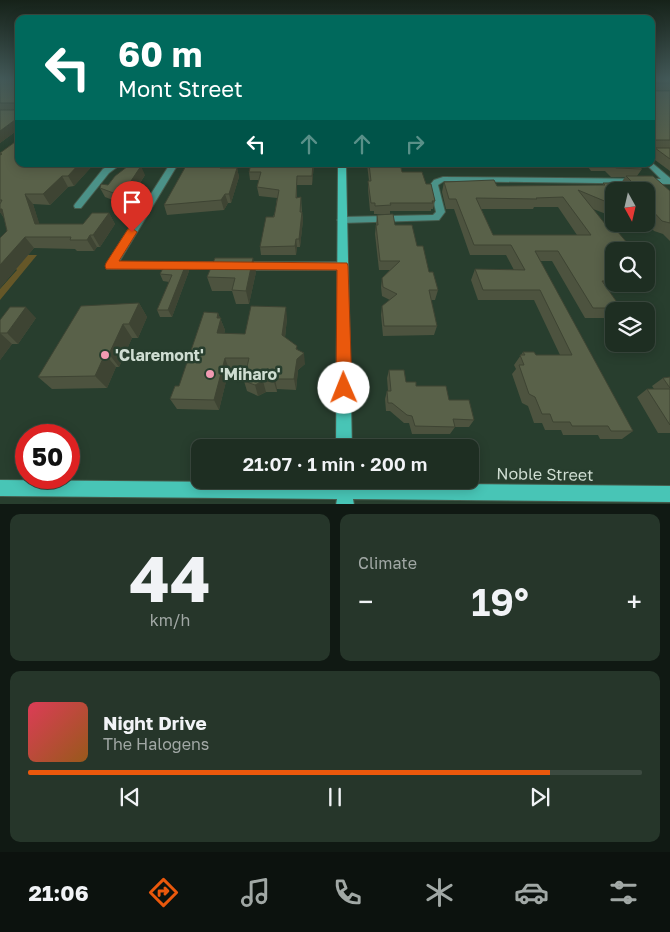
<!DOCTYPE html>
<html lang="en">
<head>
<meta charset="utf-8">
<style>
	body { margin:0; font-family:"Golos Text",sans-serif; background:#26362a; color:#f1f3f6; height:100vh; display:flex; flex-direction:column; font-size:19px; white-space:nowrap }
	* { box-sizing:border-box; margin:0 }
	p { font-size:16px; color:#a1a8a5 }
	.icon { flex:none; width:28px; height:28px; fill:none; stroke:currentColor; stroke-width:2; stroke-linecap:round; stroke-linejoin:round }
	.map { position:relative; height:504px; overflow:hidden }
	.panel { display:flex; flex-direction:column; gap:10px; padding:10px; background:#101913; flex:1 }
	.panel>* { flex:none }
	.top-card { position:absolute; left:15px; top:15px; width:640px; height:152px; border-radius:10px; box-shadow:0 2px 12px #0003,0 0 0 1px #3c4a40; background:#00695c; color:#fff; overflow:hidden }
	.needle { width:32px; rotate:172deg }
	.controls { position:absolute; left:605px; top:182px; display:grid; gap:10px }
	.controls a { display:grid; place-items:center; width:50px; height:50px; border-radius:10px; background:#1e2e22; box-shadow:0 2px 12px #0003,0 0 0 1px #3c4a40; font-size:25px }
	.speed { position:absolute; left:15px; top:424px; display:flex; gap:10px; font-size:25px; font-weight:700; text-align:center }
	.speed>* { display:grid; place-content:center; width:65px; height:65px; border-radius:50%; background:#1e2e22; box-shadow:0 2px 12px #0003,0 0 0 1px #3c4a40; line-height:1 }
	.speed .limit { border:8px solid #d22; background:#fff; color:#111 }
	.pin { position:absolute; display:grid; place-items:center; width:42px; height:42px; color:#fff; margin:-51px -21px; border-radius:50% 50% 50% 0; rotate:-45deg; box-shadow:0 0 5px #0007 }
	.pin .icon { rotate:45deg }
	.me { position:absolute; width:55px; margin:-28px; rotate:359deg; stroke-linejoin:round; filter:drop-shadow(0 0 4px #0008) }
	.turn { display:flex; align-items:center; gap:18px; height:105px; padding:0 20px; font-size:22px }
	.turn .icon { width:65px; height:65px; stroke-width:2.5 }
	.turn b { display:block; font-size:35px; line-height:42px }
	.lanes { display:flex; align-items:center; height:48px; padding:0 20px; background:#0003; justify-content:center; gap:25px; direction:ltr }
	.lanes .off { opacity:.35 }
	.big { font-size:38px; font-weight:600; line-height:1.1 }
	.panel .tile { flex:1; display:flex; flex-direction:column; justify-content:center; gap:8px; min-width:0; padding:0 18px; border-radius:10px; background:#26362a }
	.panel .dial { align-items:center; gap:0 }
	.dial b { font-size:65px; line-height:1 }
	.song { display:flex; align-items:center; gap:15px }
	.cover { width:60px; height:60px; border-radius:8px; background:linear-gradient(135deg,hsl(350 70% 55%),hsl(30 70% 35%)) }
	.played { height:5px; border-radius:2px; background:linear-gradient(90deg,#ea580c 85%,#3c4a40 85%) }
	.keys { display:flex; justify-content:space-around; direction:ltr }
	.heat { display:flex; justify-content:space-between; align-items:center; font-size:28px; direction:ltr }
	.panel .tiles { flex:1; display:grid; gap:10px; grid-template-columns:1fr 1fr }
	.tile:last-child { grid-column:span 2 }
	.trip { position:absolute; left:191px; top:439px; width:288px; height:50px; border-radius:10px; background:#1e2e22; box-shadow:0 2px 12px #0003,0 0 0 1px #3c4a40; font-weight:600; line-height:50px; text-align:center }
	.dock { display:flex; height:80px; justify-content:space-around; align-items:center; background:#0c120e; color:#a1a8a5 }
	.dock .icon { width:35px; height:35px }
	.dock .selected { color:#ea580c }
	.dock b { font-size:22px; color:#f1f3f6 }
	.map>svg:first-child { display:block }
	.green { fill:#655728 }
	.lines { fill:none; stroke-linecap:round; stroke-linejoin:round }
	.street-casing { stroke:#465b4c; stroke-width:2 }
	.secondary-casing { stroke:#465b4c; stroke-width:2 }
	.street { fill:#4b9288; fill-rule:evenodd }
	.secondary { fill:#48c5b6; fill-rule:evenodd }
	.wall { fill:#4d533f; fill-rule:evenodd }
	.shaded-wall { fill:#3e4433 }
	.building { fill:#596149; stroke:#3e4433; fill-rule:evenodd }
	.route { fill:#ea580c; stroke:#983908 }
	.poi-dot { fill:#f19ab2; stroke:#283e2e; stroke-width:2 }
	.labels { text-anchor:middle; dominant-baseline:central; stroke-width:5; stroke-linejoin:round; paint-order:stroke }
	.near-poi-label { font-size:16px; font-weight:bold; fill:#cfddd2; stroke:#283e2e; text-anchor:start }
	.near-street-label { font-size:16px; fill:#cfddd2; stroke:#283e2e }
</style>
</head>
<body>
<div class="map">
<svg width="670" height="505" viewBox="0 0 670 505">
	<rect width="100%" height="100%" fill="#283e2e"/>
	<!-- green -->
	<path class="green" d="M0,255H37L0,300V289L17,270Z"/>
	<g class="lines">
		<!-- street casing -->
		<g class="street-casing">
			<path id="street" d="M651,162L670,178V184L444,181L438,185L445,212L439,220L342,223L337,220L342,217L433,215L436,212L430,185L434,180L443,177L661,179L646,164H651Z
				M112,164H121L109,173L81,208H75L74,206L75,204L103,169Z
				M170,164H178L119,262H225L229,263L230,266L229,269H107L106,266L107,263Z
				M242,262H342L346,263L347,266L346,269L342,270H242L238,269L237,266L238,263Z"/>
		</g>
		<!-- secondary casing -->
		<g class="secondary-casing">
			<path id="secondary" d="M338,164H346L352,448H336Z
				M0,480L337,483V480H353V483L670,486V502L353,499L354,505H336L337,499L0,496Z"/>
		</g>
		<!-- street -->
		<use href="#street" class="street"/>
		<!-- secondary -->
		<use href="#secondary" class="secondary"/>
	</g>
	<!-- wall -->
	<path class="wall" d="M0,79H19V129L0,143Z
		M651,79H670V90H655V91H670V171L651,157Z
		M19,139V164H94L74,186L68,187L50,205L33,204L39,224H83L109,213L115,224L100,247H97L94,251H77L75,249L34,248L0,288V238L7,231L4,218L0,212V155H1L0,153Z
		M187,164H228L226,168H237L239,177L231,203H228L224,210L167,215L164,205Z
		M251,164H314L312,185H297V198L301,197L302,212L303,220L300,247H297L296,255H261L260,247L275,212L277,198L259,196L257,187L259,180H250L249,172Z
		M367,164H400L402,172L426,184L435,201L433,209H431V211H390V214H374V211H370L368,189V181H369Z
		M422,164H533L532,168H461L460,166H423Z
		M575,164H637L642,169L637,176L670,191V241L663,234L654,231L646,222V191H614V217L593,209L614,251V284H646V274L652,281L643,291H609L621,308L618,311H614V316L612,318H585L552,261H540L633,431L622,439H600L598,435H563L561,430H545L542,423H534L528,406L522,403L512,374L516,369L514,365L523,352L536,355H560L534,300H478L471,280L475,269L514,270L506,255H470L454,209H446L442,192L444,182L497,186L603,185V183H621L625,177H611L605,171H591L588,167H577ZM534,207H558L577,235H493L481,209H533Z
		M145,175L137,188L141,197L131,207L105,197L100,188Z
		M377,215L395,225L417,246L429,272L438,290L435,300H431L437,326L434,335L383,336L381,315L382,306L390,300L382,296L381,287L382,278L390,270H379L375,234Z
		M186,264L189,271L172,317H160L157,310L169,282L163,281L160,274Z
		M256,272L249,304H236L232,291H212L207,277Z
		M139,303L147,317L138,338H132L119,367H116L107,388L52,389L38,377Z
		M218,313L225,330L224,334H245L287,318L285,338L297,346V349L305,364L298,370L296,390L277,389V392H266L258,396L247,391L244,381L246,369H229L219,410L177,409L170,399L179,386Z
		M36,318L18,344H12L0,360V320Z
		M389,370L406,382L449,400L474,420L469,427H455L450,434H412L409,423H404L390,411H386L385,399L387,391H388L387,378Z
		M670,377V433H658L637,397L647,389H654L652,386L663,378Z"/>
	<!-- shaded-wall -->
	<path class="shaded-wall" d="M19,117V129L0,143V131Z
		M79,164H94L74,186L68,176Z
		M222,164H228L222,176L220,168Z
		M313,164H314L312,185V176Z
		M141,166L145,175L135,190L138,188L141,197L131,207L127,198V187Z
		M237,168L239,177L231,203L229,194Z
		M62,176L68,187L50,205L43,194Z
		M25,194L33,204L43,235L35,224Z
		M225,194L228,203L224,210L221,200Z
		M0,209H2L7,221L0,212Z
		M302,212L303,220L300,247L299,239Z
		M109,213L115,224L100,247L93,235Z
		M90,235L97,247L94,251L87,240Z
		M25,237L34,248L0,288V265Z
		M296,239L297,247L296,255L295,246Z
		M253,258L256,272L249,304L246,291Z
		M186,264L189,271L172,317L168,310Z
		M139,303L147,317L138,338L129,324Z
		M26,307L36,318L18,344L7,333Z
		M286,307L287,318L284,346L282,335Z
		M218,313L225,330L221,345L217,333V318Z
		M123,324L132,338L119,367L109,354Z
		M0,333L12,344L0,360Z
		M297,346L298,357L304,353L305,364L298,370L296,390L294,379L296,349Z
		M105,354L116,367L107,388L95,376Z
		M225,358L229,369L219,410L214,400Z
		M275,379L277,389V392L274,382Z
		M263,381L266,392L258,396L255,385Z"/>
	<!-- building -->
	<path class="building" d="M0,79H19V117L0,131V110H14L16,104L15,103H0Z
		M651,79H670V83H655L653,85L655,91H670V140H656L654,142L656,148H670V159L651,145Z
		M19,139V164H79L68,176H62L43,194H25L35,224H83L92,213H109L93,235H90L87,240H70L71,237H25L0,265V238L7,231L2,209H0V204L2,200H0V155L2,154L0,153Z
		M187,164H222L220,168H237L229,194H225L221,200L164,205Z
		M251,164H313L312,176H297L296,198L301,197L300,212H302L299,239H296L295,246L260,247L266,217H274L275,212L279,190L257,187L261,172H249Z
		M369,164H400L402,172H422L426,184H431L435,201H432L433,203H390L391,205L375,206V203H371L368,181H371Z
		M611,164H637L642,169L616,168Z
		M128,166H141L127,187L138,188L127,198L100,188L101,184L108,185L115,176Z
		M626,176H653L670,191V223L662,221L649,207H646V191H614V205L578,190L606,225H612L634,251H614V281H602L621,308H593L558,251H535L633,431H611L608,426H572L570,422H553L550,414H542L535,397L529,394L519,365H524L520,355H525L523,352H534L536,355H572L540,290H483L475,269L525,270L511,245H474L456,199H449L444,182L494,180L497,186L605,185L603,183H633ZM563,197L591,235H493L476,198L537,199L536,198Z
		M393,214L395,225H412L417,246H423L429,272H433L438,290H429L437,326H384L382,306L397,294L383,287L382,278L400,261H380L376,225H378L377,215Z
		M215,258H253L246,291L232,290L235,278L207,277Z
		M165,264H186L168,310H157L172,275L160,274Z
		M646,274L652,281H646Z
		M139,303L129,324H123L109,354H105L95,376L38,377L81,306Z
		M251,306L286,307L282,335L297,346L296,349L304,353L297,359L294,379H275L274,382L263,381L255,385L244,381L249,358H225L214,400L170,399L175,386H179L204,312L218,313L217,318H221L217,333L245,334Z
		M10,307H26L7,333H0V320Z
		M389,370H404L406,382H416V386H446L449,400H469L474,420L453,419L455,427L415,426L412,416L407,415L392,403H388L387,391H391Z
		M670,377V388L663,378Z
		M647,389H670V425Z"/>
	<!-- sky -->
	<linearGradient id="sky" x2="0" y2="1"><stop stop-color="#162219"/><stop offset="0.53" stop-color="#425857"/><stop offset="1" stop-color="#425857" stop-opacity="0"/></linearGradient>
	<rect width="670" height="149" fill="url(#sky)"/>
	<!-- route -->
	<path class="route" d="M132,228L137,232L119,261L347,263L348,266L352,388L349,394L344,396L338,394L336,388L337,270L106,269L105,266L106,263L128,229Z"/>
	<!-- markers -->
	<g class="poi-dot">
		<circle cx="105" cy="355" r="5"/>
		<circle cx="210" cy="374" r="5"/>
	</g>
	<g class="labels">
		<!-- near-poi labels -->
		<g class="near-poi-label">
			<text x="115" y="355">'Claremont'</text>
			<text x="220" y="374">'Miharo'</text>
		</g>
		<!-- near-street labels -->
		<g class="near-street-label">
			<text transform="translate(545 474) rotate(1)">Noble Street</text>
		</g>
	</g>
</svg>
<div class="controls">
<a><svg class="needle" viewBox="-14 -14 28 28"><path d="M0-13l5 13h-10z" fill="#e53935"/><path d="M0 13l5-13h-10z" fill="#a1a8a5"/></svg></a>
<a><svg class="icon" aria-label="search" viewBox="0 0 24 24"><circle cx="10" cy="10" r="6"/><path d="M15 15l6 6"/></svg></a>
<a><svg class="icon" aria-label="layers" viewBox="0 0 24 24"><path d="M12 4l9 5-9 5-9-5zM3 14l9 5 9-5"/></svg></a>
</div>
<div class="speed"><div class="limit">50</div></div>
<div class="pin" style="left:132px;top:232px;background:#d93025"><svg class="icon" aria-label="arrive" viewBox="0 0 24 24"><path d="M6 21V4h12l-3 4 3 4H6"/></svg></div>
<svg class="me" style="left:344px;top:388px" viewBox="-20 -20 40 40"><circle r="19" fill="#fff"/><path d="M0-13L10 11 0 6-10 11z" fill="#ea580c"/></svg>
<div class="trip">21:07 · 1 min · 200 m</div>
<div class="top-card">
<div class="turn"><svg class="icon" aria-label="left" viewBox="0 0 24 24"><path d="M17 20v-9H6M10 6l-5 5 5 5"/></svg><div><b>60 m</b>Mont Street</div></div>
<div class="lanes"><svg class="icon" aria-label="left" viewBox="0 0 24 24"><path d="M17 20v-9H6M10 6l-5 5 5 5"/></svg><svg class="icon off" aria-label="ahead" viewBox="0 0 24 24"><path d="M12 20V5M6 11l6-6 6 6"/></svg><svg class="icon off" aria-label="ahead" viewBox="0 0 24 24"><path d="M12 20V5M6 11l6-6 6 6"/></svg><svg class="icon off" aria-label="right" viewBox="0 0 24 24"><path d="M7 20v-9h11M14 6l5 5-5 5"/></svg></div>
</div>
</div>
<section class="panel">
<div class="tiles">
<div class="tile dial"><b>44</b><p>km/h</p></div>
<div class="tile"><p>Climate</p>
<div class="heat"><a>−</a><b class="big">19°</b><a>+</a></div>
</div>
<div class="tile">
<div class="song"><i class="cover"></i><div><b>Night Drive</b><p>The Halogens</p></div></div>
<div class="played"></div>
<div class="keys"><svg class="icon" aria-label="previous" viewBox="0 0 24 24"><path d="M18 5L8 12l10 7zM5 5v14"/></svg><svg class="icon" aria-label="pause" viewBox="0 0 24 24"><path d="M8 5v14M16 5v14"/></svg><svg class="icon" aria-label="next" viewBox="0 0 24 24"><path d="M6 5l10 7-10 7zM19 5v14"/></svg></div>
</div>
</div>
</section>
<nav class="dock">
<b>21:06</b>
<svg class="icon selected" aria-label="directions" viewBox="0 0 24 24"><path d="M12 3l9 9-9 9-9-9zM9 14v-3h6M13 9l2 2-2 2"/></svg>
<svg class="icon" aria-label="music" viewBox="0 0 24 24"><path d="M9 18V5l10-2v13"/><circle cx="6" cy="18" r="3"/><circle cx="16" cy="16" r="3"/></svg>
<svg class="icon" aria-label="phone" viewBox="0 0 24 24"><path d="M5 4h4l2 5-3 2q2 4 5 5l2-3 5 2v4C11 20 4 13 5 4z"/></svg>
<svg class="icon" aria-label="climate" viewBox="0 0 24 24"><path d="M12 3v18M4 7l16 10M4 17L20 7"/></svg>
<svg class="icon" aria-label="car" viewBox="0 0 24 24"><path d="M5 17H2v-5l4-1 3-4h7l3 4 3 1v5h-3M9 17h6M6 11h13"/><circle cx="7" cy="17" r="2"/><circle cx="17" cy="17" r="2"/></svg>
<svg class="icon" aria-label="filters" viewBox="0 0 24 24"><path d="M4 7h16M4 17h16"/><circle cx="9" cy="7" r="2"/><circle cx="15" cy="17" r="2"/></svg>
</nav>
</body>
</html>
